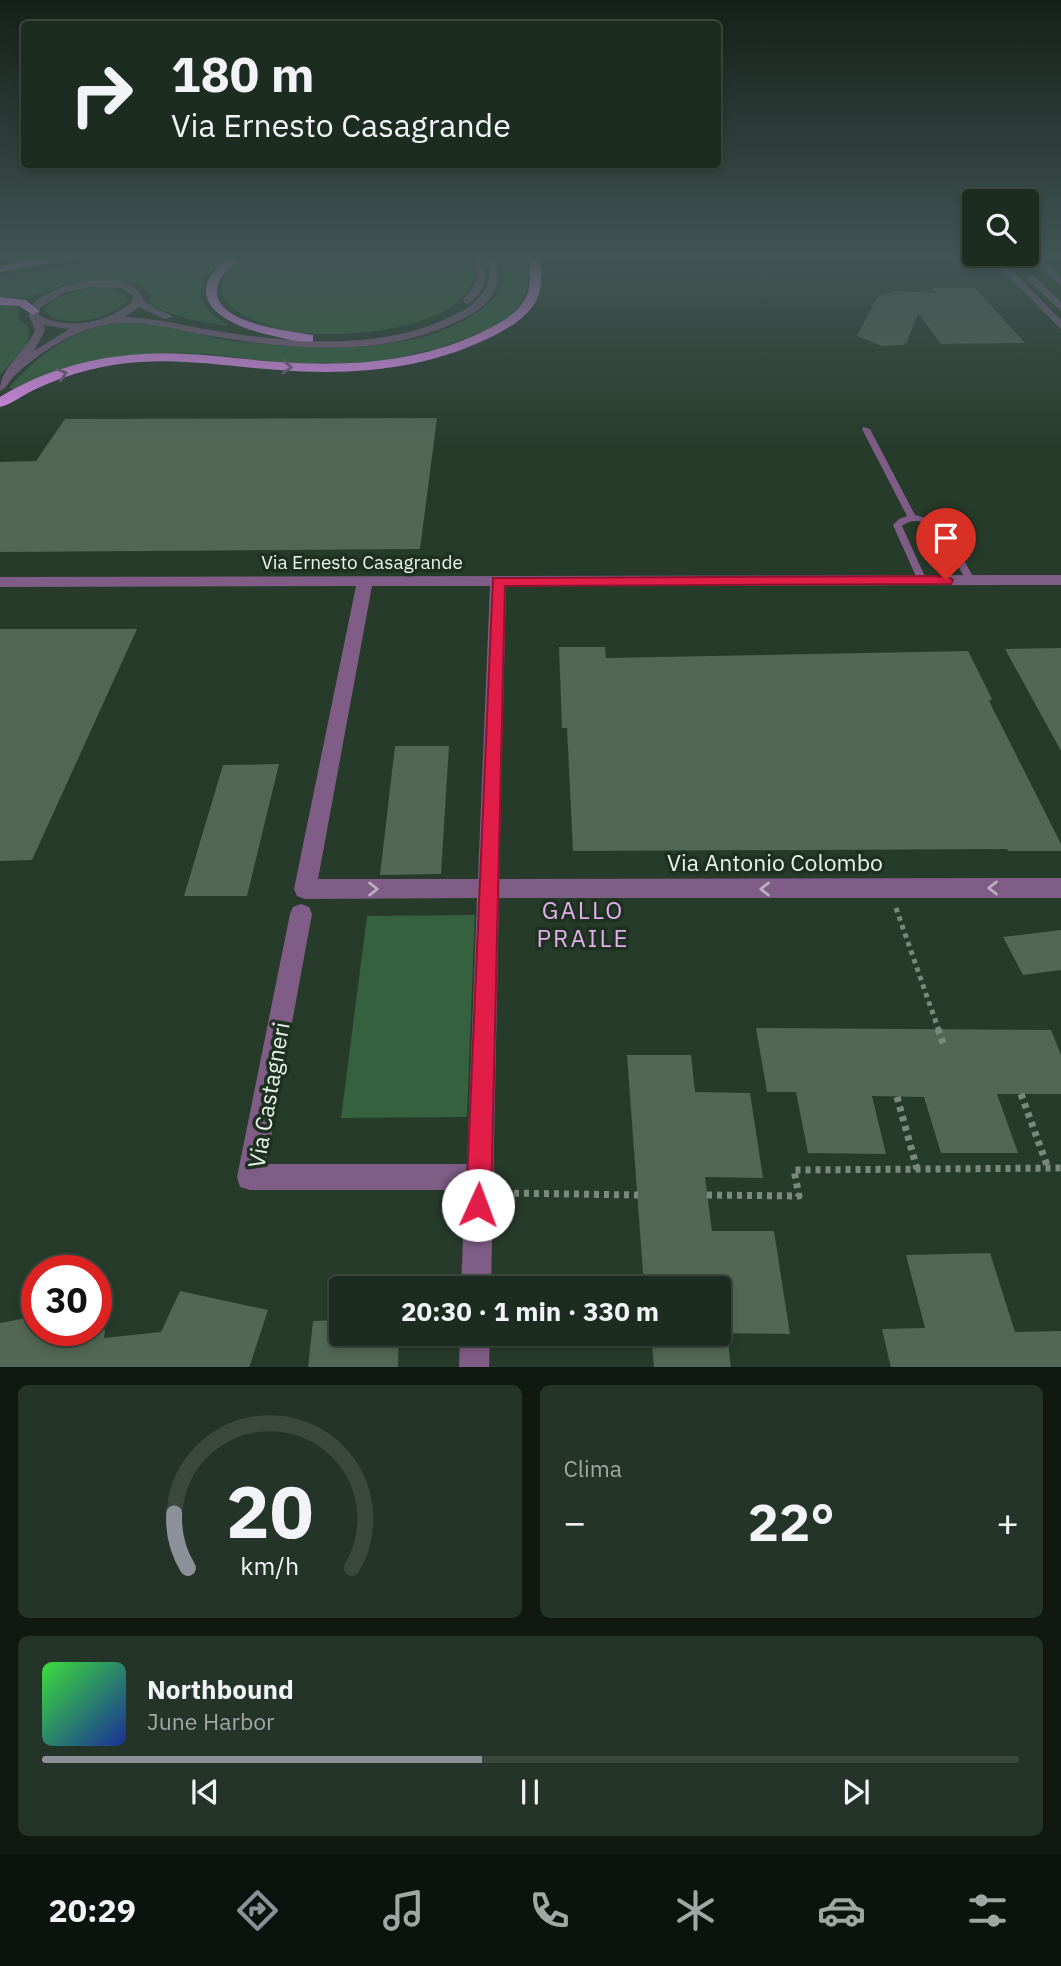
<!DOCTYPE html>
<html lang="it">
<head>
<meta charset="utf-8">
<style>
	body { margin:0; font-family:"IBM Plex Sans",sans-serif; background:#253429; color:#f1f3f6; height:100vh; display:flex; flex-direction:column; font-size:26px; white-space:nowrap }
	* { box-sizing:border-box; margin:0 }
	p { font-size:23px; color:#a0a7a5 }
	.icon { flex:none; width:38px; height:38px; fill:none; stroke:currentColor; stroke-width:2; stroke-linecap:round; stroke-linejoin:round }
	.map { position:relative; height:1367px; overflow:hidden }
	.panel { display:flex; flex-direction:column; gap:18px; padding:18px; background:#101812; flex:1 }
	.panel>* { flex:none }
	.hud { position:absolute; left:21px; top:21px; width:700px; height:147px; border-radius:7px; box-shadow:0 4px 10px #0003,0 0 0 2px #3b483e; background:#1d2c20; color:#f1f3f6; overflow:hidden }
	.tools { position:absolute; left:962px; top:189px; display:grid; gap:14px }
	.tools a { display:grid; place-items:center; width:77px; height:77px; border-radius:7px; background:#1d2c20; box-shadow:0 4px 10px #0003,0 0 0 2px #3b483e; font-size:35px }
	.speed { position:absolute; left:21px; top:1255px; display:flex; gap:14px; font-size:35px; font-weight:700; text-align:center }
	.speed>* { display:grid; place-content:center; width:91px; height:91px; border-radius:50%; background:#1d2c20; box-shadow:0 4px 10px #0003,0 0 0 2px #3b483e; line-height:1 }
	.speed .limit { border:10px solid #d22; background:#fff; color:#111 }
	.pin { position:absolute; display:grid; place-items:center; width:60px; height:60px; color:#fff; margin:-72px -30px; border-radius:50% 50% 50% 0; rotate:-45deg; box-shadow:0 0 7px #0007 }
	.pin .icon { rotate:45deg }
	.me { position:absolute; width:77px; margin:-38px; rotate:2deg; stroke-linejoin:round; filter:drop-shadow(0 0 5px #0008) }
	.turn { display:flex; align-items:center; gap:24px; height:147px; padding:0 35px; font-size:32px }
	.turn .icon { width:91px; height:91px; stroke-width:2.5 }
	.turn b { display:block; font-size:49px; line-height:60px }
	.big { font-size:52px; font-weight:800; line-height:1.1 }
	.panel .tile { flex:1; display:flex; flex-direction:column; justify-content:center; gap:10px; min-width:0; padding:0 24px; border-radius:10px; background:#253429 }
	.panel .dial { align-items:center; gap:0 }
	.dial svg { height:182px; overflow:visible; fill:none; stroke:#3b483e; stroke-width:7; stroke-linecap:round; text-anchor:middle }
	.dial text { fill:#f1f3f6; stroke:none }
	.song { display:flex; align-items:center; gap:21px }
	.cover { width:84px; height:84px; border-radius:10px; background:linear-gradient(135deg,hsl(120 70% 55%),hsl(230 70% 35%)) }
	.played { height:7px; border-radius:4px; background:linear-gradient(90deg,#8c9099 45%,#3b483e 45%) }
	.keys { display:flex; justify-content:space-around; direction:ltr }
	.heat { display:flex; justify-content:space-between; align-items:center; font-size:38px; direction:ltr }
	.panel .tiles { flex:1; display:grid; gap:18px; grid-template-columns:1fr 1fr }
	.tile:last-child { grid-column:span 2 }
	.trip { position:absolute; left:329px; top:1276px; width:402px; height:70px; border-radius:7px; background:#1d2c20; box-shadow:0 4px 10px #0003,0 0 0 2px #3b483e; font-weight:800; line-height:70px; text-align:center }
	.tabs { display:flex; height:112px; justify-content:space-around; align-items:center; background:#0c120d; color:#a0a7a5 }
	.tabs .icon { width:49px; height:49px }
	.tabs .active { color:#8c9099 }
	.tabs b { font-size:32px; color:#f1f3f6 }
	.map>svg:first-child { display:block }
	.green { fill:#35613e }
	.building { fill:#526755 }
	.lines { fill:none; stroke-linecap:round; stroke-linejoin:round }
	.path-far1 { stroke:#798a7c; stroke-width:5; stroke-dasharray:4.5 4.5; stroke-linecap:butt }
	.path { stroke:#798a7c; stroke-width:7; stroke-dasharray:5 5; stroke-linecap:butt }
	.service { fill:#805d86; fill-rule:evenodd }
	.minor { fill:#805d86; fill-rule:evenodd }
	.tertiary { fill:#805d86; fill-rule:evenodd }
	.motorway { fill:#e58ef5; fill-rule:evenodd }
	.oneway { stroke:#785b80 }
	.oneway2 { stroke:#b9b0bd }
	.route { fill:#e11d48; stroke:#92132f; stroke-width:2 }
	.labels { text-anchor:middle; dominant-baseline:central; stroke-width:7; stroke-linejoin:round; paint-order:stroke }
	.street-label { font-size:19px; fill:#e8f4ea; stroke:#1e3121 }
	.near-street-label { font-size:23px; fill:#e8f4ea; stroke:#1e3121 }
	.near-neighbourhood-label { font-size:24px; letter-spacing:2px; fill:#e1aeea; stroke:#1e3121 }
</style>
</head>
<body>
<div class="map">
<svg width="1061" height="1368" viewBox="0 0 1061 1368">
	<rect width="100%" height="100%" fill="#273b2b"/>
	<!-- green -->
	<path class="green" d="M118,258H224L204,278L200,295L209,312L228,325L225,326L188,319L149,306L150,294L137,283L103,279L66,284L30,298L0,297V276Z
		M245,258H468C477,273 474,285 463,297C429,331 348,337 303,333C265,329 180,301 245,258Z
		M498,258H526C536,292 518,315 487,329C424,359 354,368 285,363C244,359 203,351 162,353C111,355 60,367 13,389L9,388C40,353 73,328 120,323C157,320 203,338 241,342C314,350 428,357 487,304C503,291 508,277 498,258Z
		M89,288C102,288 122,285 127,300C116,319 58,331 44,310L53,299Z
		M0,305L18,307L19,319L27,326L30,335L25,347L0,375Z
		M475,915L467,1117L341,1118L367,916Z"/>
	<!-- building -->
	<path class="building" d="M932,288H975L1025,343L941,344L918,313L907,342L903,345L882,346L857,336L878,296L895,291L936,293Z
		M437,418L420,549L0,552V462L36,461L65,419Z
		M0,629H137L32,860L0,861Z
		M559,647H605L606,658L968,651L992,699L989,701L1061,844V851H1008L1007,849L573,851L567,728H562Z
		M1061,648V751L1005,649Z
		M395,746H449L441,874L380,875Z
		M279,764L247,896H184L223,765Z
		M1061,930V970L1023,975L1003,937Z
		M756,1028L1051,1030L1061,1055V1094H997L1018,1153H941L924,1097L872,1096L886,1154L808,1153L796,1092H767Z
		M627,1055H691L695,1092L750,1093L763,1178L705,1177L712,1231H774L790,1334L719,1333V1288L644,1286Z
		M990,1253L1015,1332L1061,1331V1368H891L882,1329L925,1328L906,1255Z
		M180,1291L268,1310L249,1368H0V1323L37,1316V1330H105L104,1338L161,1332Z
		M341,1320V1334H399L398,1368H308L313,1321Z
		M651,1334H727L731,1368H654Z"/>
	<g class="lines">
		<!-- path-far1 -->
		<path class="path-far1" d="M896,908L939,1031"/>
		<!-- path -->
		<path class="path" d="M938,1029L944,1046
			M1021,1094L1048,1168
			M897,1097L917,1169
			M504,1193L638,1195
			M707,1195L799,1196L794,1170L1061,1168"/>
		<!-- service -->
		<path class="service" d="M863,427L870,429L915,515L943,523L975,580L973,582H967L937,527C924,522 913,517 902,526L927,581L922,584L919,583L893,525L899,519L907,516L862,429Z"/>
		<!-- minor -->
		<path class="minor" d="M1031,258H1041L1061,278V286Z
			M1061,575V585L506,586L499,879L1061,878V898H499L491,1288H461L465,1190H250L240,1187L237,1177L290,914L293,907L301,904L309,907L312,914L266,1164H467L477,898L305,899L297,896L294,889L356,586L0,587V577ZM372,586H490L478,879H318Z
			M460,1334H490L489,1368H459Z"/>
		<!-- tertiary -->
		<path class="tertiary" d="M473,258H482C490,276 484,295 467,304L462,301C474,287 481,277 473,258Z
			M486,258H495C505,283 491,303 470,315C389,360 294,350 205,335C175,330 143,319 111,324C76,328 40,352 14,376C9,381 7,388 0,391C0,366 27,352 35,330L29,316L30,307C48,286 101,273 127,283C143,290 139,298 149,305C156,311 166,311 173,317L164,319L139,307L125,317C152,318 178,324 204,329C290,343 383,354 462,311C483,299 495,282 486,258ZM94,287L121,288L133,295L132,302C107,323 68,331 39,315L40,308L65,292ZM43,325L69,329L34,351L45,330Z
			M990,258H1000L1061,320V329Z
			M1028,276H1034L1061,302V311L1028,280Z"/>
		<!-- motorway -->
		<path class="motorway" d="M45,258H74L0,272V266Z
			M227,258H240C234,265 226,270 221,278C197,323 289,330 313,335V341C301,343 286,339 274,336C233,328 174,302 227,258Z
			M528,258H539C548,298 531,316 497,334C430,369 354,376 279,370C233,367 187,359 141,362C105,364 70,373 38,388C25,393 13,404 0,407V397C42,371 92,357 142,354C188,351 234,359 280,362C351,367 423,362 488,329C521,312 536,297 528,258Z
			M0,297L26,300L39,311L33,315L19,306L0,305Z"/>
	</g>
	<!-- one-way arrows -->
	<defs><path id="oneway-chevron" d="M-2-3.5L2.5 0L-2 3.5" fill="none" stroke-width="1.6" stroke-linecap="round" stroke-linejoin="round" transform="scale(1.75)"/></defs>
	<g class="oneway">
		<use href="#oneway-chevron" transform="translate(287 367) rotate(4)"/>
		<use href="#oneway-chevron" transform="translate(62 374) rotate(-18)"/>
	</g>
	<g class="oneway2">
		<use href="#oneway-chevron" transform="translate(993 888) rotate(180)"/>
		<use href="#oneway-chevron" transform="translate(373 889)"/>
		<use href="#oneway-chevron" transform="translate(765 889) rotate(180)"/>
	</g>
	<!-- sky -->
	<linearGradient id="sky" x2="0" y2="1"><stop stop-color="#152018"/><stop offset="0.57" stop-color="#415555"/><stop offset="1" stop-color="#415555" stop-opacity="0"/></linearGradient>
	<rect width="1061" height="450" fill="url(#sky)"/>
	<!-- route -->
	<path class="route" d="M946,576L953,580L951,584L505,586L491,1205L487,1214L478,1218L470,1214L466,1205L493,578Z"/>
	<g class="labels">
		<!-- street labels -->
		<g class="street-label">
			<text x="362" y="562">Via Ernesto Casagrande</text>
		</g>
		<!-- near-street labels -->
		<g class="near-street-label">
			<text x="775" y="862">Via Antonio Colombo</text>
			<text transform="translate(268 1095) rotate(-80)">Via Castagneri</text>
		</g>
		<!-- near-neighbourhood labels -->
		<g class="near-neighbourhood-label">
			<text x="583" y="910">GALLO<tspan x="583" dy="28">PRAILE</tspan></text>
		</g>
	</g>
</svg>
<div class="tools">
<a><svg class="icon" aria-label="search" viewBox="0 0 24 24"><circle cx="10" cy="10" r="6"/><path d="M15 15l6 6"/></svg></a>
</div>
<div class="speed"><div class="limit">30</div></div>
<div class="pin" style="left:946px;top:580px;background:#d93025"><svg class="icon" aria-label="arrive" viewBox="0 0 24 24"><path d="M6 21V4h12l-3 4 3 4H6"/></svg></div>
<svg class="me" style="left:478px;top:1205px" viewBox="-20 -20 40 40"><circle r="19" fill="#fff"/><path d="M0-13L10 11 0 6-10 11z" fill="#e11d48"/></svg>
<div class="trip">20:30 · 1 min · 330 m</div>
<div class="hud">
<div class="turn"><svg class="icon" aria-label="right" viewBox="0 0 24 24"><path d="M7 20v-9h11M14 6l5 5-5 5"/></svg><div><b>180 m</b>Via Ernesto Casagrande</div></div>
</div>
</div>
<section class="panel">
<div class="tiles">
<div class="tile dial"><svg viewBox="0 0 100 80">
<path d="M14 69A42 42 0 1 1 86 69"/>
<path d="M14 69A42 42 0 0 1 8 45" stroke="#8c9099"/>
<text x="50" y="56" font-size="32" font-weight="700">20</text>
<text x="50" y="72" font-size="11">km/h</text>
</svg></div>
<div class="tile"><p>Clima</p>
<div class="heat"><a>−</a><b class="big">22°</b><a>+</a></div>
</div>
<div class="tile">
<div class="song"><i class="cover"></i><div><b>Northbound</b><p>June Harbor</p></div></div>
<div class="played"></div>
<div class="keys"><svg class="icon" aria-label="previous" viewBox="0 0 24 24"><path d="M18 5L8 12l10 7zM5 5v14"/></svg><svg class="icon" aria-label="pause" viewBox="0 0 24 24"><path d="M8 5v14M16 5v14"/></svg><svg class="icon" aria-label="next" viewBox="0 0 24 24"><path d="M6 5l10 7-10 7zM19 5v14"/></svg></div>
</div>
</div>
</section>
<nav class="tabs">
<b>20:29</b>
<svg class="icon active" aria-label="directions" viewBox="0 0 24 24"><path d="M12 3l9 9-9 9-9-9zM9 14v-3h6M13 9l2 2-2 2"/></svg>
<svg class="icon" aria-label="music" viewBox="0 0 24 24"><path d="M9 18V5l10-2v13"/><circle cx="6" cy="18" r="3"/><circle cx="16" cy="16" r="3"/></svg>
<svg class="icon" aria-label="phone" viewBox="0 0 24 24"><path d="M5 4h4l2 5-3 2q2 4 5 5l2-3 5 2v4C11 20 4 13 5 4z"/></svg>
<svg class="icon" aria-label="climate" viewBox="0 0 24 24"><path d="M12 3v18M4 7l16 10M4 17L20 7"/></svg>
<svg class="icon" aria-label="car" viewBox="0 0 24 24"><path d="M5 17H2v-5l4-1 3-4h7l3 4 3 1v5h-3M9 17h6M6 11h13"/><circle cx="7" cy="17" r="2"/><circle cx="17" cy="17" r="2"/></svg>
<svg class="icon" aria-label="filters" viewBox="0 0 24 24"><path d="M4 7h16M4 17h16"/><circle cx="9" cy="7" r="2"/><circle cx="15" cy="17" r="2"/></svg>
</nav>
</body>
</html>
